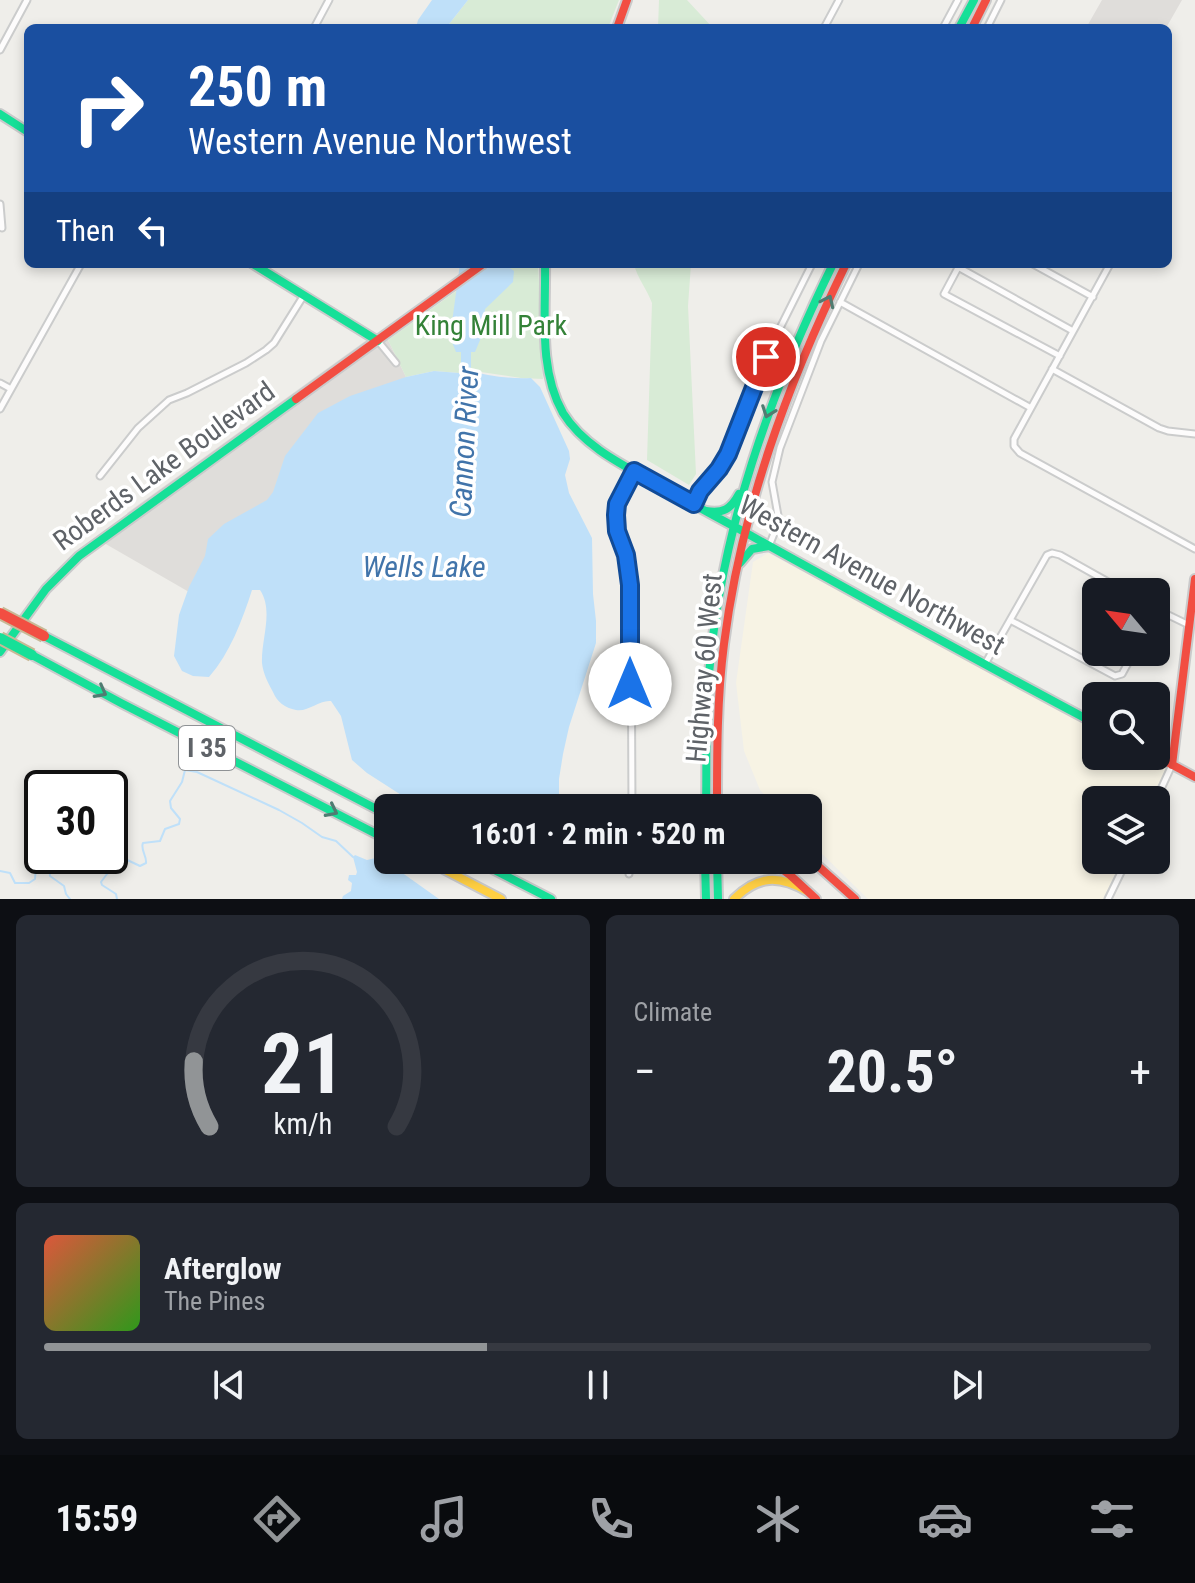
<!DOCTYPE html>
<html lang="en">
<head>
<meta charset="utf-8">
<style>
	body { margin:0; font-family:"Roboto Condensed",sans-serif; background:#242831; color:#f1f3f6; height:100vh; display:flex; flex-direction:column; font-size:30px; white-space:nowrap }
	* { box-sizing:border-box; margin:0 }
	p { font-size:26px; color:#9ea1a6 }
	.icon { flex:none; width:44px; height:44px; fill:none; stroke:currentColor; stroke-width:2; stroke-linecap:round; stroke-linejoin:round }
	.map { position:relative; height:899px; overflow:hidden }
	.details { display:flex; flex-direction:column; gap:16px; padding:16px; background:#0d0f14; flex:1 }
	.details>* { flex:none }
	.top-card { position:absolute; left:24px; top:24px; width:1148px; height:244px; border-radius:12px; box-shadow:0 4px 12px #0003; background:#1a4fa0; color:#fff; overflow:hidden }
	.needle { width:52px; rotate:299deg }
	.buttons { position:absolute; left:1082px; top:578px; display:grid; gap:16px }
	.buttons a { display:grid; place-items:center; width:88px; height:88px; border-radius:12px; background:#171b24; box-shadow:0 4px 12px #0003; font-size:40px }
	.speed { position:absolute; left:24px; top:770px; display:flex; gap:16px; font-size:40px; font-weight:700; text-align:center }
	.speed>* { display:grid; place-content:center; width:104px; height:104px; border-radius:50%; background:#171b24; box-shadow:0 4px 12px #0003; line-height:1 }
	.speed .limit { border:4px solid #111; border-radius:12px; background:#fff; color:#111 }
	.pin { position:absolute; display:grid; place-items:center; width:68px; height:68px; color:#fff; margin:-34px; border:4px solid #fff; border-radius:50%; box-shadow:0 2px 8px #0007 }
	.me { position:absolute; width:88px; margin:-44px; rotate:0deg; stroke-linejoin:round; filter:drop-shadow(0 0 6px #0008) }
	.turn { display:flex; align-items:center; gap:28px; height:168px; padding:0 32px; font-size:36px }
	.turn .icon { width:104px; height:104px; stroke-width:2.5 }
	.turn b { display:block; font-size:56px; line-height:68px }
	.then { display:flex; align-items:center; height:76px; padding:0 32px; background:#0003; gap:16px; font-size:30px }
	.big { font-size:60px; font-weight:700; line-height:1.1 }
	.details .tile { flex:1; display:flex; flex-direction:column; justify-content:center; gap:12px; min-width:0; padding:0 28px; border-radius:12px; background:#242831 }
	.details .dial { align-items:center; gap:0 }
	.dial svg { height:208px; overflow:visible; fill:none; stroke:#363941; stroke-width:7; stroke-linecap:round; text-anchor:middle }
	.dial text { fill:#f1f3f6; stroke:none }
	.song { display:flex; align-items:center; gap:24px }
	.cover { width:96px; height:96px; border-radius:12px; background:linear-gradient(135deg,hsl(10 70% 55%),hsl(110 70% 35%)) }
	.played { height:8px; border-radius:4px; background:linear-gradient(90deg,#919496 40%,#363941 40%) }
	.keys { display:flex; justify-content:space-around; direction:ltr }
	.heat { display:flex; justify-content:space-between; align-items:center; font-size:44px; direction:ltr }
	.details .tiles { flex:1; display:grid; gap:16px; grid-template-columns:1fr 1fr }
	.tile:last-child { grid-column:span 2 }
	.trip { position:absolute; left:374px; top:794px; width:448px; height:80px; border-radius:12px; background:#171b24; box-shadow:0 4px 12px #0003; font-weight:700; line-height:80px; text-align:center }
	.tabs { display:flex; height:128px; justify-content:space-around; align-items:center; background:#090b0e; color:#9ea1a6 }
	.tabs .icon { width:56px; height:56px }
	.tabs .current { color:#919496 }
	.tabs b { font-size:36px; color:#f1f3f6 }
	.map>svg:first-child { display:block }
	.commercial { fill:#f7f3e4 }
	.industrial { fill:#dfddda }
	.green { fill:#d8ebd6 }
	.water { fill:#bfe0f9 }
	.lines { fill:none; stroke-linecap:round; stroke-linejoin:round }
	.stream { stroke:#bfe0f9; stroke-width:2 }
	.river { stroke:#bfe0f9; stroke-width:10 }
	.street-casing { stroke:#cbcccc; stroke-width:9 }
	.fast-casing { stroke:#cacacb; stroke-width:12 }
	.slow-casing { stroke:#cacacb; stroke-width:12 }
	.jam-casing { stroke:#cacacb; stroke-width:12 }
	.street { stroke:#fdfcfc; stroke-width:5 }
	.fast { stroke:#16e098; stroke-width:8 }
	.slow { stroke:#ffcf43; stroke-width:8 }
	.jam { stroke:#f24e42; stroke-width:8 }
	.fast-bridge-casing { stroke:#c8b996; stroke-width:14; stroke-linecap:butt }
	.jam-bridge-casing { stroke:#c8b996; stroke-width:14; stroke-linecap:butt }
	.fast-bridge { stroke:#16e098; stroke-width:10 }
	.jam-bridge { stroke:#f24e42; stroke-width:10 }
	.oneway { stroke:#507c72 }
	.route-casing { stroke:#114b97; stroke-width:20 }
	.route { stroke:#1a73e8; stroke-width:14 }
	.labels { text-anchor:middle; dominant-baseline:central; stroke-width:7; stroke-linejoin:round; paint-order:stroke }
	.shield { fill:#fff; stroke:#8f9295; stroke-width:2 }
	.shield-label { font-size:26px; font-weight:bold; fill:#5f6368 }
	.park-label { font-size:28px; fill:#348238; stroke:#fff }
	.street-label { font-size:28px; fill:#5f6368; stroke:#fff }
	.water-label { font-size:30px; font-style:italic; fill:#4174aa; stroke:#fff }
</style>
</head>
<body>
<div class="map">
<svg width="1195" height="899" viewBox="0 0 1195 899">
	<rect width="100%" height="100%" fill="#efeeea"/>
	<!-- commercial -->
	<path class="commercial" d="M768,553L1096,728V756H1149L1167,766L1151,800H1096V860H1122L1103,899H868L808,840V808H777L760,790L744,751L736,683L753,562Z"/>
	<!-- industrial -->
	<path class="industrial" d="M1102,0H1182L1166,28H1086Z
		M368,339L388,340L406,377L196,596L104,543L133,522L127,513Z"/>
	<!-- green -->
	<path class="green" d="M468,0H619L608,28H446Z
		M659,0H687L713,28H658Z
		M494,264H538L540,300L539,337L543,379L521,378L467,370L459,373L434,371L406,377L388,340Z
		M634,264H691L688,306L696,474L689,485L647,460L652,303C647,289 637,278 634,264Z"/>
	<!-- water -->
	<path class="water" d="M432,0H468L446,28H416L418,20Z
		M460,264H504L514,271L513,282L485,309L483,333L475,352H456L450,337Z
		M467,370C487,376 511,379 531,378L540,387L569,451L570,459L565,475L569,493L592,538L593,594L596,621V643L569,727L563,754L559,779V808H408L409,800L367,773L352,760L341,716L331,701C318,700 309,712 296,710C285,708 277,702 273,692C268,683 263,673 262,663C261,639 274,611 260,590H252C242,621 230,653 209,677L193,676L182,671L174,656L179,615L189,587L205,556L208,539L224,524L267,500L273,492L285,456L318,413L350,396L406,377L434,371L459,373Z
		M388,841V860H402L401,872L439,899H342L343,896L351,891L352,883L348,880L349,875H356L357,872L353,857L355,855L367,860L380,857Z"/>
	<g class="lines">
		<!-- stream -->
		<path class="stream" d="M0,871L10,873L15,883H29L35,879L36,866L41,861H47L49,864L50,876L64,886L66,894L70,899
			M117,899L116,894L102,885L101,882L107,874L123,858L140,866L146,863C147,856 140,849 143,843L160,841L165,829L179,824L180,819L171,808L170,801L182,782L185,770L197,772L279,810L302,823L322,837L336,841L353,857"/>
		<!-- river -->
		<path class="river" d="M466,381V351L468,341"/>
		<!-- street casing -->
		<g class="street-casing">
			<path id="street" d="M314,28L329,0
				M824,28L839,0
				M943,28L958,0
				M987,28L1001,0
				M0,50L27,0
				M0,204L2,228
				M960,264L944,294L1060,356
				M1033,264L1093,297
				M1110,264L1031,408L1014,439V446L1020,453L1195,549
				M958,267L1073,331
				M840,302L1031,408
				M378,341L396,363
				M1052,369L1159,428L1168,431L1195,434
				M0,383L11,389
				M0,409L81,264
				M100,476L138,428L169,400L187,393L246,363L266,350L274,343L304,295
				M694,504L700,491L728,454L768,352L812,264
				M769,546L779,521L772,482L780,448L821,341L859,264
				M1156,609L1189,625
				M1010,620L1115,676L1122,674L1134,652
				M985,664L1047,555L1052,553L1060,555L1126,592
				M1156,800L1172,765
				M632,808L631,606L626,555L617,531L616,515L617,504L634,471
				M629,874L631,860
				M1108,899L1127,860"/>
		</g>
		<!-- fast casing -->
		<g class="fast-casing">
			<path id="fast" d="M959,28L974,0
				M0,114L28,132
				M253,264L378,341
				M545,264C546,313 538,369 563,413C584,447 625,466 659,485C686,500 712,515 739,529C857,595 976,660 1096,724
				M706,511C723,514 731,509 739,494
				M740,563L752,549L769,546
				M44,636L388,815
				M0,652L46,589L79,556L296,399
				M32,655L121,703L388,840
				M706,808C707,764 705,719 709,674C721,530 770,393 833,264
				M475,860L551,899
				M705,860L706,899
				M717,860L718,899"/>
		</g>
		<!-- slow casing -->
		<g class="slow-casing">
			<path id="slow" d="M426,860L501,899
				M734,899C758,875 779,875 807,891"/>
		</g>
		<!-- jam casing -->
		<g class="jam-casing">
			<path id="jam" d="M617,28L627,0
				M972,28L986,0
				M296,399L483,264
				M1156,756L1195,777
				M1172,765L1195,579
				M717,808C717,753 717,698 724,644C741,510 787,385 846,264
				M808,857L855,899
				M770,860L790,875L816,899"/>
		</g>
		<!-- street -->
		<use href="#street" class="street"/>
		<!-- fast -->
		<use href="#fast" class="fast"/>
		<!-- slow -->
		<use href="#slow" class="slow"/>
		<!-- jam -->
		<use href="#jam" class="jam"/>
		<!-- fast-bridge casing -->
		<g class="fast-bridge-casing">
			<path id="fast-bridge" d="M0,638L32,655"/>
		</g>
		<!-- jam-bridge casing -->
		<g class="jam-bridge-casing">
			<path id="jam-bridge" d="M0,613L44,636"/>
		</g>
		<!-- fast-bridge -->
		<use href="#fast-bridge" class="fast-bridge"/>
		<!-- jam-bridge -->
		<use href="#jam-bridge" class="jam-bridge"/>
	</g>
	<!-- one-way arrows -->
	<defs><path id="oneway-chevron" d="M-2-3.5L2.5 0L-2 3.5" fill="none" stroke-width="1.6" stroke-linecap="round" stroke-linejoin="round" transform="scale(2)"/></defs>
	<g class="oneway">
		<use href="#oneway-chevron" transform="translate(828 301) rotate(-65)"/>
		<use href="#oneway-chevron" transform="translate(768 412) rotate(110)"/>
		<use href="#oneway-chevron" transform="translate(101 692) rotate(28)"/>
		<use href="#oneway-chevron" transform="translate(332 811) rotate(27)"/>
	</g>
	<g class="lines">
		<!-- route casing -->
		<g class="route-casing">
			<path id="route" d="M630,684V585L626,555L617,531L616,515L617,504L634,471L694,504L700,491L719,469L728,454L766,357"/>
		</g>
		<!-- route -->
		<use href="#route" class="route"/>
	</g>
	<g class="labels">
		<!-- shield labels -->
		<rect class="shield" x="179" y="726" width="56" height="44" rx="6"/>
		<g class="shield-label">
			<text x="207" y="748">I 35</text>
		</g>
		<!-- park labels -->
		<g class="park-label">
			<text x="491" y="325">King Mill Park</text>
		</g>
		<!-- street labels -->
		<g class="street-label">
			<text transform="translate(164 466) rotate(-36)">Roberds Lake Boulevard</text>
			<text transform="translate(872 575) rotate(29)">Western Avenue Northwest</text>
			<text transform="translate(704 668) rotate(-85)">Highway 60 West</text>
		</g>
		<!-- water labels -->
		<g class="water-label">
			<text transform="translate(464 442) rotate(-87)">Cannon River</text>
			<text x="424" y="566">Wells Lake</text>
		</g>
	</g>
</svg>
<div class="buttons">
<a><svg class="needle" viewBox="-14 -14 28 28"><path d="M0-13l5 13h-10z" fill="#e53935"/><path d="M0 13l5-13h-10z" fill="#9ea1a6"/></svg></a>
<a><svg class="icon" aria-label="search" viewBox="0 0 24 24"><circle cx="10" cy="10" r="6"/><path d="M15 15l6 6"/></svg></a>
<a><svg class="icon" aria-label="layers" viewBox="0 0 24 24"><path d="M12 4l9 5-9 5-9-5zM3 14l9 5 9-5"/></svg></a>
</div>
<div class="speed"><div class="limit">30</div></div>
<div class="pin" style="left:766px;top:357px;background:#d93025"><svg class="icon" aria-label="arrive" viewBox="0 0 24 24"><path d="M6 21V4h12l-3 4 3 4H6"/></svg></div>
<svg class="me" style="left:630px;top:684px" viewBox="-20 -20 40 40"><circle r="19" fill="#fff"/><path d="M0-13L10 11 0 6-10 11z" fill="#1a73e8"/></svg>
<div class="trip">16:01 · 2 min · 520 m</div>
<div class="top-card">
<div class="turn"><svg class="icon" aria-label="right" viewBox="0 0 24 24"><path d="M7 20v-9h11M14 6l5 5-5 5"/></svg><div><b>250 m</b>Western Avenue Northwest</div></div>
<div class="then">Then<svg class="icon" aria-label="left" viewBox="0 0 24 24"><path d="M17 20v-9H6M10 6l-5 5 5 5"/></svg></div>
</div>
</div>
<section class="details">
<div class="tiles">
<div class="tile dial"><svg viewBox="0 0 100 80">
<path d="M14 69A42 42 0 1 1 86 69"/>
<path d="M14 69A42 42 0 0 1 8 44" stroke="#919496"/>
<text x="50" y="56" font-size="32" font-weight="700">21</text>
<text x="50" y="72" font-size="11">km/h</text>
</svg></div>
<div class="tile"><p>Climate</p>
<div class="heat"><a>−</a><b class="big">20.5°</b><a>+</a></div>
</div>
<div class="tile">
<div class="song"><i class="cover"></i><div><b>Afterglow</b><p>The Pines</p></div></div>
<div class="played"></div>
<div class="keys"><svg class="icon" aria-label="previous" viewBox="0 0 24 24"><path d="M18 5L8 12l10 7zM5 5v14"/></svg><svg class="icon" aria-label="pause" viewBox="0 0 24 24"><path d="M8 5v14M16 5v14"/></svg><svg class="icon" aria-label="next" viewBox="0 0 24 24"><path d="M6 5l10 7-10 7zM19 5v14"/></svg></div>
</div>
</div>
</section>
<nav class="tabs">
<b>15:59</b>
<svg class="icon current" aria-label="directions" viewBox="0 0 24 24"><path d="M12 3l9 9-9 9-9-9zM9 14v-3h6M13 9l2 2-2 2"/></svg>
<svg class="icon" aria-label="music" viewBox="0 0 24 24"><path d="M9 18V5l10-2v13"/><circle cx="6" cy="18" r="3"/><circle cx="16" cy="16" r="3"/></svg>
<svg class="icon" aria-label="phone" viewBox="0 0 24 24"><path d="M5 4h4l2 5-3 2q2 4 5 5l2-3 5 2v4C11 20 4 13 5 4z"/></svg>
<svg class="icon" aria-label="climate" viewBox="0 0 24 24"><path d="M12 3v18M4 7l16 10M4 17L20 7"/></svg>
<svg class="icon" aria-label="car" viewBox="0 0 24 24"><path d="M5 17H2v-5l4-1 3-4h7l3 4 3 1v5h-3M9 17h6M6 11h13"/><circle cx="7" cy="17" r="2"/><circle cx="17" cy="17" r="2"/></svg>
<svg class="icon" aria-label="filters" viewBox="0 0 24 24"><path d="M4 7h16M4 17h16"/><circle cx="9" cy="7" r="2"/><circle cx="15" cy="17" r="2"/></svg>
</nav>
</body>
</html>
